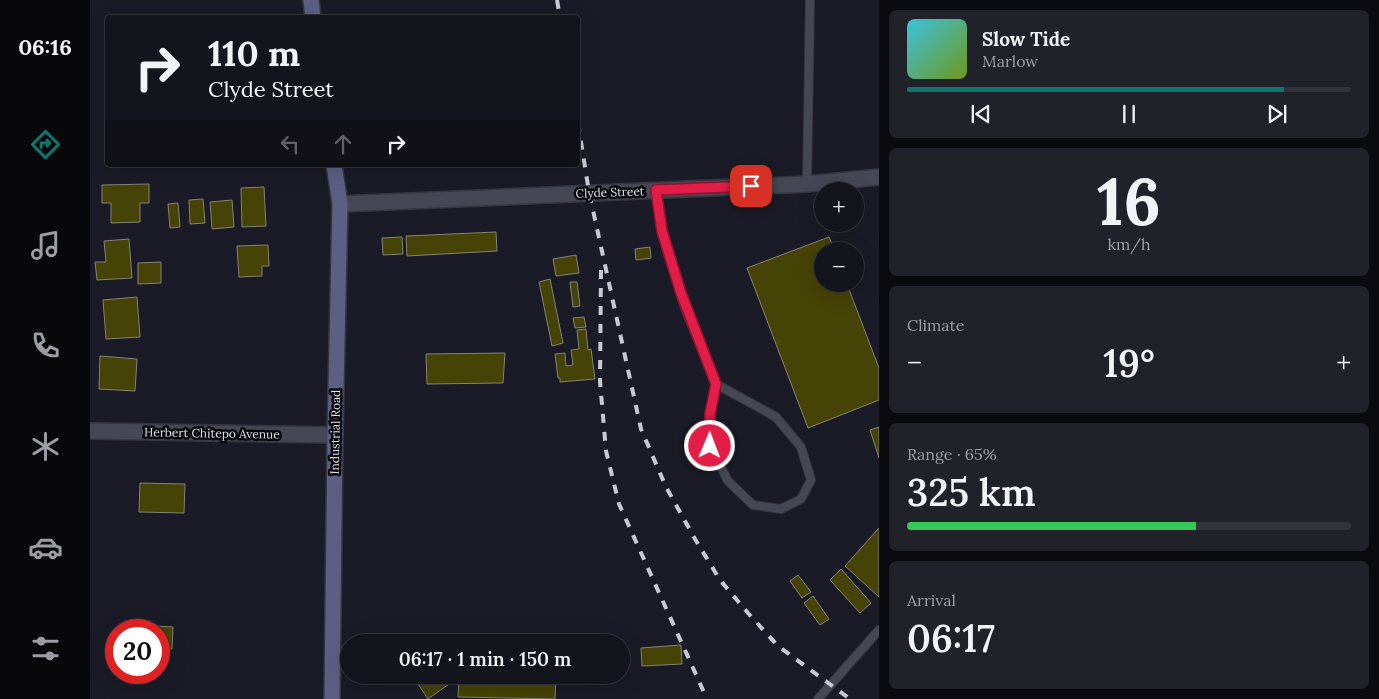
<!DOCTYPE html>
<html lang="en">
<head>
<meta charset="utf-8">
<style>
	body { margin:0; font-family:Lora,serif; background:#212129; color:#f1f3f6; height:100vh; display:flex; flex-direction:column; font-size:19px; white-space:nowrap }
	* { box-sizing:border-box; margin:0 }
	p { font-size:16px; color:#9d9ea3 }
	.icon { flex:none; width:28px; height:28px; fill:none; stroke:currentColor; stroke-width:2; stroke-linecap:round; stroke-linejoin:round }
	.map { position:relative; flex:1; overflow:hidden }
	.sheet { display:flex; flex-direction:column; gap:10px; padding:10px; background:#0b0b0f; width:500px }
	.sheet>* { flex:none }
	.guide { position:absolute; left:15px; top:15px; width:475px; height:152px; border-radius:5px; box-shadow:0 5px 20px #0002,0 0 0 1px #33333b; background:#14141c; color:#f1f3f6; overflow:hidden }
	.buttons { position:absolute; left:724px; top:182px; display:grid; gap:10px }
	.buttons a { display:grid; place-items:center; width:50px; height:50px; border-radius:50%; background:#14141c; box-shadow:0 5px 20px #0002,0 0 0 1px #33333b; font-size:25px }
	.speed { position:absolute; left:15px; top:619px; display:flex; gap:10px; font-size:25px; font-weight:700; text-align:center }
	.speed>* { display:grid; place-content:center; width:65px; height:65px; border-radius:50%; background:#14141c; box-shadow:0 5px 20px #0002,0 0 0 1px #33333b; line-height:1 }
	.speed .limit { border:8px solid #d22; background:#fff; color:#111 }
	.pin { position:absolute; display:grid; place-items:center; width:42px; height:42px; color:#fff; margin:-21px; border-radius:10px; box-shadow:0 2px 8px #0006 }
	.me { position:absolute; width:55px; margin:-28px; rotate:1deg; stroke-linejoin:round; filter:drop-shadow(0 0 4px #0008) }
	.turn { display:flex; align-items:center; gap:18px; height:105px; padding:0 20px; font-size:22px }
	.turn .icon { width:65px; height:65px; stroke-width:2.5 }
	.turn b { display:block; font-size:35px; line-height:42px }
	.lanes { display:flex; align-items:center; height:48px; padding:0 20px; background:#0003; justify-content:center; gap:25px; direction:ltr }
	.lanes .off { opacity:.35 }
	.big { font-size:38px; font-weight:600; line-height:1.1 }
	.sheet .tile { flex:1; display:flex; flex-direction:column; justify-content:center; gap:8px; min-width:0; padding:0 18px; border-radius:8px; background:#212129 }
	.sheet .dial { align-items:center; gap:0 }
	.dial b { font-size:65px; line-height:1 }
	.song { display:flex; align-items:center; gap:15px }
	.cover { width:60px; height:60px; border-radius:8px; background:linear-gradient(135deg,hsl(190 70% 55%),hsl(80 70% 35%)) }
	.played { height:5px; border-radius:2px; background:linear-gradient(90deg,#0f766e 85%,#33333b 85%) }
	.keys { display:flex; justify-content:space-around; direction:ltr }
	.heat { display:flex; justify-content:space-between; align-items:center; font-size:28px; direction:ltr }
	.charge { height:8px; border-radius:4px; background:linear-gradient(90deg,#34c759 65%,#33333b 0) }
	.trip { position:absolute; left:250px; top:634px; width:290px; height:50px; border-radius:25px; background:#14141c; box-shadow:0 5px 20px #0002,0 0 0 1px #33333b; font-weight:600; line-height:50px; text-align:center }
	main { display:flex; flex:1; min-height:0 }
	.menu { display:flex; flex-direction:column; width:90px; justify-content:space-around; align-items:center; background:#08080b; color:#9d9ea3 }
	.menu .icon { width:35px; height:35px }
	.menu .selected { color:#0f766e }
	.menu b { font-size:22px; color:#f1f3f6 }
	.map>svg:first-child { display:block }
	.building { fill:#454305; stroke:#848475 }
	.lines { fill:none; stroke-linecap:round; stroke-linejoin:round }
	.lane-casing { stroke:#35363f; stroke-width:10 }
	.street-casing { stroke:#35363f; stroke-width:18 }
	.secondary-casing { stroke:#35363f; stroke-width:18 }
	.lane { stroke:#464754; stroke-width:8 }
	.street { stroke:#464754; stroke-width:15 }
	.secondary { stroke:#5c5e84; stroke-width:15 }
	.rail { stroke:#c8c9d1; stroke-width:4; stroke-dasharray:9 9; stroke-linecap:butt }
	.route-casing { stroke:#92132f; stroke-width:12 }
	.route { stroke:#e11d48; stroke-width:9 }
	.labels { text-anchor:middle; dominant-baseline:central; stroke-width:5; stroke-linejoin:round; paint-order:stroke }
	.street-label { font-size:12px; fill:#e0e1e9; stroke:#06060a }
</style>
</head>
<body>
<main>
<nav class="menu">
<b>06:16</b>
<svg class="icon selected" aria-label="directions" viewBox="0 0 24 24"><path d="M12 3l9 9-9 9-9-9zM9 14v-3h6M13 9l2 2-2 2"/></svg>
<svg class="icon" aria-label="music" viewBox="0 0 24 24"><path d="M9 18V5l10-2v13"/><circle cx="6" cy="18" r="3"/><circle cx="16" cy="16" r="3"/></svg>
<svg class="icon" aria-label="phone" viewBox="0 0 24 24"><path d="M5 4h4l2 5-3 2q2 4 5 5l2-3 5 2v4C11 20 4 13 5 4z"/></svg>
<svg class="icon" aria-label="climate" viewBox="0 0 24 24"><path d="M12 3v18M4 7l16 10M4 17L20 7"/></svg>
<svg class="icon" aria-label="car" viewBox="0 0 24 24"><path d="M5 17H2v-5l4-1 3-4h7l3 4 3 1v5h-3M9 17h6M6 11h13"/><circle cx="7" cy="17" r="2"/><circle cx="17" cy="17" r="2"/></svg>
<svg class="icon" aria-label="filters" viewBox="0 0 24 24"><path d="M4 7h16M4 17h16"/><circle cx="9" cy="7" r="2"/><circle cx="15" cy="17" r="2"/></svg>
</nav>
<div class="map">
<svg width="789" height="699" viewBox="0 0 789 699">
	<rect width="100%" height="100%" fill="#1a1b26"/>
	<!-- building -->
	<path class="building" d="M59,184V203H50V222L21,223V203H12V185Z
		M174,187L176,226L152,227L151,188Z
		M113,199L115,223L100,224L99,200Z
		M142,200L144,227L122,229L120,202Z
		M88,203L90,227L80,228L78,204Z
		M406,232L407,251L317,256L316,236Z
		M312,237L313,254L293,255L292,238Z
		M739,237L745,251H732V284H757L789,368V400L718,428L657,268Z
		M39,239L42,278L7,280L5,262H16L14,241Z
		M178,245L179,266H172V276L149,277L147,246Z
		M560,247L561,258L546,260L545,249Z
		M486,255L489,273L466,276L463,259Z
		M71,262V283L48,284V263Z
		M460,279L473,343L462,346L449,282Z
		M480,282H487L490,306L483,307Z
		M47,297L50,337L16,339L13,300Z
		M494,317L496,327L485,328L483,318Z
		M496,329L498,350L501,349L505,379L470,382V378H468L465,354L475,353L476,366L483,365L481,350L489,349L487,330Z
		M415,353L413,383L337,384L336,354Z
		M10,356L47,359L45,391L9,389Z
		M789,427V458L780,430Z
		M50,483L95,484L94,513L49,512Z
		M789,528V597L755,566Z
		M751,569L781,603L770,613L740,580Z
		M708,575L721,592L712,598L700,581Z
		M723,596L739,619L730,625L714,603Z
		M49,625L83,627L82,649H69V630H49Z
		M591,645L592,664L552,666L551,648Z
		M322,675H353L359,684L338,699Z
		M369,675H466L465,699L368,697Z"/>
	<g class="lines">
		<!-- lane casing -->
		<g class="lane-casing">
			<path id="lane" d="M717,184L720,0
				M566,190L572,231L595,308L626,384L620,414V446L638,481L663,505L691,509L711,499L721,480L711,447L686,417L626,384
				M728,699L789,630"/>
		</g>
		<!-- street casing -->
		<g class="street-casing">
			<path id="street" d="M250,204L717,184L789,177
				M0,431L245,435"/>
		</g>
		<!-- secondary casing -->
		<g class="secondary-casing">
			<path id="secondary" d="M221,0L223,18
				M242,699L245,435L250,204L244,165"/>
		</g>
		<!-- lane -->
		<use href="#lane" class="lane"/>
		<!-- street -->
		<use href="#street" class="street"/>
		<!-- secondary -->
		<use href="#secondary" class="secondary"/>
		<!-- rail -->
		<path class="rail" d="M467,0L470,18
			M488,123L499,192L551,429L576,487L605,539L630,580L658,613L688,646L760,699
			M511,270L510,381L516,451L529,504L617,699"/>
	</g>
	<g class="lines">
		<!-- route casing -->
		<g class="route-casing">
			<path id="route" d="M620,446V414L626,384L591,293L572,231L566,190L661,186"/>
		</g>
		<!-- route -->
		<use href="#route" class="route"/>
	</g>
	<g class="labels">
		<!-- street labels -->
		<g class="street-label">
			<text transform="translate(520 192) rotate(-2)">Clyde Street</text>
			<text transform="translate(245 432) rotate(-89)">Industrial Road</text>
			<text transform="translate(122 433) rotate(1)">Herbert Chitepo Avenue</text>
		</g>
	</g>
</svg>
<div class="buttons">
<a>+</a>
<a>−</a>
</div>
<div class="speed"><div class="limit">20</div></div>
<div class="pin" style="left:661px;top:186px;background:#d93025"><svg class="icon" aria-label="arrive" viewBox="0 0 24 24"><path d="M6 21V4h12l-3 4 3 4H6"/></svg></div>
<svg class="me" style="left:620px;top:446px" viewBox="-20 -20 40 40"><circle r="17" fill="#e11d48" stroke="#fff" stroke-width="3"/><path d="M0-11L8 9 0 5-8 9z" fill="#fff"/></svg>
<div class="trip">06:17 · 1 min · 150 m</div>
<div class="guide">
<div class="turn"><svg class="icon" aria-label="right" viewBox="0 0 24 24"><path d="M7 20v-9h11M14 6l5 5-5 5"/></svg><div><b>110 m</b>Clyde Street</div></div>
<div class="lanes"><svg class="icon off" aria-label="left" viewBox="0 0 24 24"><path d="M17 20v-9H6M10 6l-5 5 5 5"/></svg><svg class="icon off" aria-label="ahead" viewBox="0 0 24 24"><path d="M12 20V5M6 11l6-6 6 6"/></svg><svg class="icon" aria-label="right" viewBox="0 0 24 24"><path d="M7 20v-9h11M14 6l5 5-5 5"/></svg></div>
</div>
</div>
<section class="sheet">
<div class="tile">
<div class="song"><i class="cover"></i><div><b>Slow Tide</b><p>Marlow</p></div></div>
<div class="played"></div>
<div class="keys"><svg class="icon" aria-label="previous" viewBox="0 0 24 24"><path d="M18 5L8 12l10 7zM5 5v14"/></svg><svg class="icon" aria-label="pause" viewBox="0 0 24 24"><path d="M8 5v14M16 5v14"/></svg><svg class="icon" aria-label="next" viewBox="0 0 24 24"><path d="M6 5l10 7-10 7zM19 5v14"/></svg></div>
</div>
<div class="tile dial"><b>16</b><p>km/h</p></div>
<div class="tile"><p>Climate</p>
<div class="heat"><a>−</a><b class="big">19°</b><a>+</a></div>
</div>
<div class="tile"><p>Range · 65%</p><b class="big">325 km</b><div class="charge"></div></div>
<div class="tile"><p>Arrival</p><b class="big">06:17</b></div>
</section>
</main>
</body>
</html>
